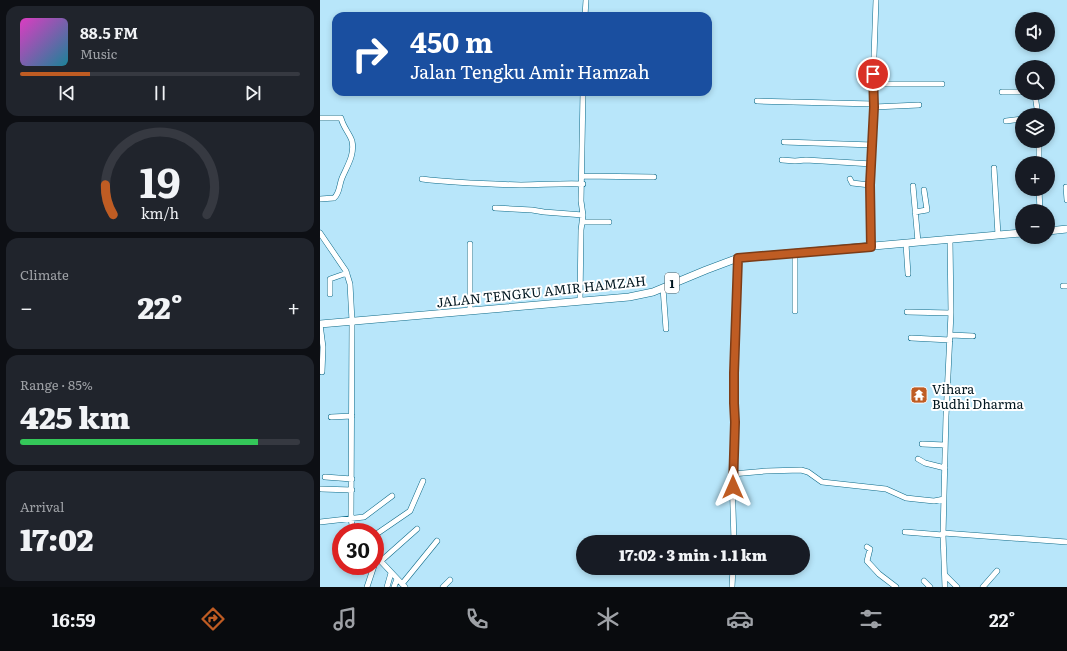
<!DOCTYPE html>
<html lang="en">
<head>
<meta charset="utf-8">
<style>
	body { margin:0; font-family:Literata,serif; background:#20242c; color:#f1f3f6; height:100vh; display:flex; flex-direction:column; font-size:15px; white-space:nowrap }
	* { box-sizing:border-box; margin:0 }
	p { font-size:13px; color:#9ea1a6 }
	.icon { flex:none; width:22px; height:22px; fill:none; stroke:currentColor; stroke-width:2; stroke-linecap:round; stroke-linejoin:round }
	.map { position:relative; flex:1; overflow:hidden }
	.sheet { display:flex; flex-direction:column; gap:6px; padding:6px; background:#0d0f14; width:320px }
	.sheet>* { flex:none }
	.top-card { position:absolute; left:12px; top:12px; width:380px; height:84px; border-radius:12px; box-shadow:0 2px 6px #0003; background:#1a4fa0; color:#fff; overflow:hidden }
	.buttons { position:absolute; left:695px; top:12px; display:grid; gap:8px }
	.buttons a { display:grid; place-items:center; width:40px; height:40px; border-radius:50%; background:#171b24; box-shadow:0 2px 6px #0003; font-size:20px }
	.speed { position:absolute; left:12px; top:523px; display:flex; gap:8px; font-size:20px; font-weight:700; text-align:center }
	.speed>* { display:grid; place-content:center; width:52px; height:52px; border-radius:50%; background:#171b24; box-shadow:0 2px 6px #0003; line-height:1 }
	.speed .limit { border:6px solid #d22; background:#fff; color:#111 }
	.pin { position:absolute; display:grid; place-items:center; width:34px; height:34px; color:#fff; margin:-17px; border:2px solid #fff; border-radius:50%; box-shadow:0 1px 4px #0007 }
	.me { position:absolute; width:44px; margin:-22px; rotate:0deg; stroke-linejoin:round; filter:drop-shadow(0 0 3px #0008) }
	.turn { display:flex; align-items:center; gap:14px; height:84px; padding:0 12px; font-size:18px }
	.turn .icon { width:52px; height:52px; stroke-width:2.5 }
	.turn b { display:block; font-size:28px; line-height:34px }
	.big { font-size:30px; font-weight:800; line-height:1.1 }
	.sheet .widget { flex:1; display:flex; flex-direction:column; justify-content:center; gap:6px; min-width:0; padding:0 14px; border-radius:12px; background:#20242c }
	.sheet .dial { align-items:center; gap:0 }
	.dial svg { height:104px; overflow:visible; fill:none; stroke:#363941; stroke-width:7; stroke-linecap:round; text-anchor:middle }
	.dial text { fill:#f1f3f6; stroke:none }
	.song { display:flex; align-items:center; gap:12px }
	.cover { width:48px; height:48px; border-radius:6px; background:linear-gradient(135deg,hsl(310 70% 55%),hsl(190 70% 35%)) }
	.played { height:4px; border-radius:2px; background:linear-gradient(90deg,#bf5c23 25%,#363941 25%) }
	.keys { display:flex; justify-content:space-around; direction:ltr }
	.heat { display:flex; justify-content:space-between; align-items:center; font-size:22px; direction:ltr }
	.charge { height:6px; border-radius:3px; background:linear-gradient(90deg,#34c759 85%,#363941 0) }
	.trip { position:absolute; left:256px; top:535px; width:234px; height:40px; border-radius:20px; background:#171b24; box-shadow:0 2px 6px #0003; font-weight:800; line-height:40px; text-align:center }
	.tab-bar { display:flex; height:64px; justify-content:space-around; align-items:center; background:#090b0e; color:#9ea1a6 }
	.tab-bar .icon { width:28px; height:28px }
	.tab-bar .selected { color:#bf5c23 }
	.tab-bar b { font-size:18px; color:#f1f3f6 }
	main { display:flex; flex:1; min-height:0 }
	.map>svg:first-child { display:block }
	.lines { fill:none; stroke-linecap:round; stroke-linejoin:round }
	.minor-casing { stroke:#0d6a88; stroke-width:6 }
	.highway-casing { stroke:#0d6a88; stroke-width:8 }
	.minor { stroke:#fff; stroke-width:5 }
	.highway { stroke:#fff; stroke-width:7 }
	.route-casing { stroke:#7c3c17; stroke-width:10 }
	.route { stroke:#bf5c23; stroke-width:7 }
	.labels { text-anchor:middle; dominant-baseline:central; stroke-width:4; stroke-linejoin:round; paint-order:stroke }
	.shield { fill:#fff; stroke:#4c5c62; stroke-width:1 }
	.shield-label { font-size:12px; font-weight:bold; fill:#00161f }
	.street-label { font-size:13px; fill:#00161f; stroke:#fff }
	.poi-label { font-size:13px; fill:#00161f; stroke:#fff; text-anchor:start }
</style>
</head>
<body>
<main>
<section class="sheet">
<div class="widget">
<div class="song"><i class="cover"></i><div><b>88.5 FM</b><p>Music</p></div></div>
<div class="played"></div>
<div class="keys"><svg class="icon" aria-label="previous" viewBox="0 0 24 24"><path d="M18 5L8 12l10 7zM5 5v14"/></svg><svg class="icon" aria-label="pause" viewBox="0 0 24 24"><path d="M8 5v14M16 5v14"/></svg><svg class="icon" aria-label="next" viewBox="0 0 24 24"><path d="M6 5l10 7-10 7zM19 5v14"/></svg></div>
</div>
<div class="widget dial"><svg viewBox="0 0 100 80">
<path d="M14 69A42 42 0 1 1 86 69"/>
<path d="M14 69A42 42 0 0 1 8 46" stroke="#bf5c23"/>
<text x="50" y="56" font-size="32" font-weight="700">19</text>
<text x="50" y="72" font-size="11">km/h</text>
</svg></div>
<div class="widget"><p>Climate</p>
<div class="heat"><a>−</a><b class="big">22°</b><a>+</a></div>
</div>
<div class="widget"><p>Range · 85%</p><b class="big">425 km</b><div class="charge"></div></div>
<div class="widget"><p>Arrival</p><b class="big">17:02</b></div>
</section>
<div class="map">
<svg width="747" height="587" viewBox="0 0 747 587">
	<rect width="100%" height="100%" fill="#b8e6fa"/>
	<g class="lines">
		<!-- minor casing -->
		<g class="minor-casing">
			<path id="minor" d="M265,16L266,0
				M553,84H622
				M682,92H702
				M706,93L715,95L718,115
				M437,101L554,104
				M554,107L599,105
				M0,118H21C23,127 30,134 32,141C35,155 27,166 22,178C19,185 20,193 14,198L0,199
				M686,121L702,119
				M719,141V163
				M464,142L553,145
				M462,160L475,161L486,160L552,164
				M674,168L678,235
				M262,176L334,177
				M102,179C134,183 167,184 201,185C221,185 242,183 263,184
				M530,179L532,183L550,185
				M593,186L598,242
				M746,187L747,200
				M719,189L720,211
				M175,208L212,210L224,212L263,215
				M595,212L607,210L604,190
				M262,222H289
				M0,233L26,271L30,284L32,321L31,518L32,525L35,532
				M150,244V310
				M586,244L588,274
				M551,247L550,185L554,107L553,84L556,0
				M475,253V311
				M743,286H747
				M343,288L346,329
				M10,294V279L27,273
				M260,301L261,230L263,215L261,201L263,92
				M587,312L631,313
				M0,324L3,347L2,372
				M631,335L653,336
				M591,338L630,340
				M11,417L32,416
				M602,444L625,445
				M598,459L605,463L625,468
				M412,474L446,471L481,470L488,472L502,482L566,489L586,498L595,499L614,501L624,499
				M5,477L32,479
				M1,489L32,490
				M0,522L44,517L72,496
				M585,532L623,535
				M623,533L747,542
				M55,535L90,511L103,481
				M414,542L412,474L415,422L414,403V373L418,258
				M547,547L550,549L547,561L559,574L576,587
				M55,555L85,587
				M61,561L97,529
				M625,575L637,587
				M604,581L610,587
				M82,584L117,541
				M47,587L54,566
				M67,587L71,573
				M74,587L77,579
				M123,587L130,580
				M412,587L413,568
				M625,587L623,535L626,416L631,313L630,240
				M663,587L677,571"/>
		</g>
		<!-- highway casing -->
		<g class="highway-casing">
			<path id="highway" d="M728,231L747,229
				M0,324L309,297L333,292L386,270L418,258L702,233"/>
		</g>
		<!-- minor -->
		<use href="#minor" class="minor"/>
		<!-- highway -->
		<use href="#highway" class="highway"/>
	</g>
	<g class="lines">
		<!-- route casing -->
		<g class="route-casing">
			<path id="route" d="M413,487L415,422L414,403V373L418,258L551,247L550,185L554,107L553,74"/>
		</g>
		<!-- route -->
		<use href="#route" class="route"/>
	</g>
	<!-- icons -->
	<defs>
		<g id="temple-square" transform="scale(0.9)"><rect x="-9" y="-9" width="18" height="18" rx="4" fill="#bf5c23" stroke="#fff"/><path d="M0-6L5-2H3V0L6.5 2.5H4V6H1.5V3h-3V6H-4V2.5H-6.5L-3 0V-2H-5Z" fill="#fff"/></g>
	</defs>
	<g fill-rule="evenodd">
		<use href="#temple-square" x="599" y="395"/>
	</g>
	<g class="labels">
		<!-- shield labels -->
		<rect class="shield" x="345" y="273" width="14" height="20" rx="3"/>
		<g class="shield-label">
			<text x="352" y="283">1</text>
		</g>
		<!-- street labels -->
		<g class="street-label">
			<text transform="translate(221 291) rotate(-6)">JALAN TENGKU AMIR HAMZAH</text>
		</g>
		<!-- poi labels -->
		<g class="poi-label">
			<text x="612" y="388">Vihara<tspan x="612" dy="15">Budhi Dharma</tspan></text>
		</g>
	</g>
</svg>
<div class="buttons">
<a><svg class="icon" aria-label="sound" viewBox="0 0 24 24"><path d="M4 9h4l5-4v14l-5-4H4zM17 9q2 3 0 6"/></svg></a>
<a><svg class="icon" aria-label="search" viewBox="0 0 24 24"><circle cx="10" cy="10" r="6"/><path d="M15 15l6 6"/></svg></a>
<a><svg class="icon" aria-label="layers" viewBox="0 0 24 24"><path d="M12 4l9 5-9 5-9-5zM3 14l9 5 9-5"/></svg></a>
<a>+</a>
<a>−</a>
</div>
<div class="speed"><div class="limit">30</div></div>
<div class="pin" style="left:553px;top:74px;background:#d93025"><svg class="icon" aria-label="arrive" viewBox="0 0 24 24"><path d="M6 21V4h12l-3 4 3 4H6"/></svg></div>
<svg class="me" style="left:413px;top:487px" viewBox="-20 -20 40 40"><path d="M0-17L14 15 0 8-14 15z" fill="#bf5c23" stroke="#fff" stroke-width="4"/></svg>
<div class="trip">17:02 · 3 min · 1.1 km</div>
<div class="top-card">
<div class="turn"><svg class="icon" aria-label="right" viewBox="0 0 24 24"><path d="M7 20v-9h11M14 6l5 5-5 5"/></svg><div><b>450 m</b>Jalan Tengku Amir Hamzah</div></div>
</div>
</div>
</main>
<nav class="tab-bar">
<b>16:59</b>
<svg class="icon selected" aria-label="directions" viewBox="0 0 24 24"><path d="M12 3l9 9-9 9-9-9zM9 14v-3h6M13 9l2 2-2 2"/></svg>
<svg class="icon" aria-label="music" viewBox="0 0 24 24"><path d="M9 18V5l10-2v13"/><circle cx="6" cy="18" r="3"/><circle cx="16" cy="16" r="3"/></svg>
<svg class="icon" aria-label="phone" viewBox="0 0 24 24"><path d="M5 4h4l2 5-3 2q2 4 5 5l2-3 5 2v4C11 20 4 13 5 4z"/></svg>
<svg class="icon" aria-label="climate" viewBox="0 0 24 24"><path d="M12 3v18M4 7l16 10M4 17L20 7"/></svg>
<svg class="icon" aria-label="car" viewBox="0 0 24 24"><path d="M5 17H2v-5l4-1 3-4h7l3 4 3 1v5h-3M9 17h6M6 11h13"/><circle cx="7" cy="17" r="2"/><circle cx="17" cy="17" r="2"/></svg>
<svg class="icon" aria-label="filters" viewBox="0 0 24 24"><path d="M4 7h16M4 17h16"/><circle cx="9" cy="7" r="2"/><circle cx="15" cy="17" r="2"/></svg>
<b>22°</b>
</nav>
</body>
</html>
